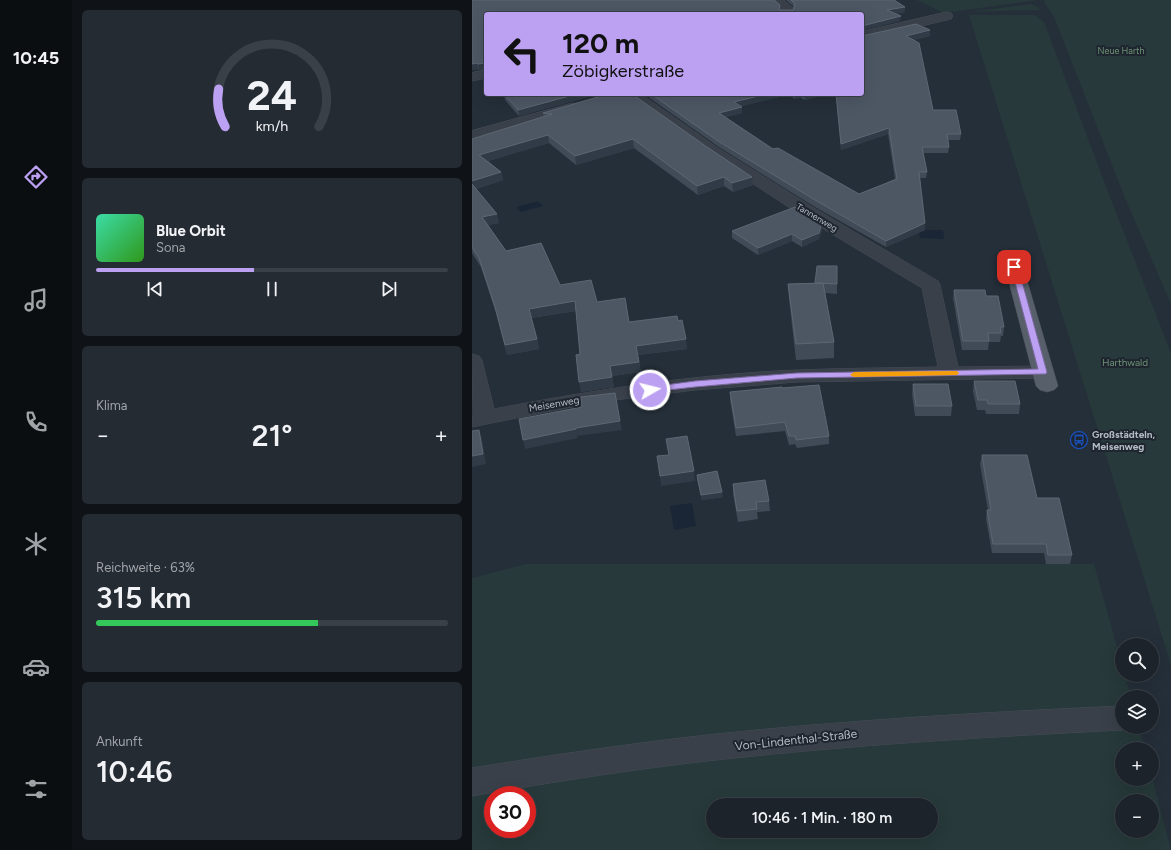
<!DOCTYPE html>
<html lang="de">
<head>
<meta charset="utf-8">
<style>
	body { margin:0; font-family:Figtree,sans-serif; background:#252b33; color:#f1f3f6; height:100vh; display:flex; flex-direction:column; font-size:15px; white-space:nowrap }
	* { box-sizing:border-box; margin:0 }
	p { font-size:13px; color:#a0a4a9 }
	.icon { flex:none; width:22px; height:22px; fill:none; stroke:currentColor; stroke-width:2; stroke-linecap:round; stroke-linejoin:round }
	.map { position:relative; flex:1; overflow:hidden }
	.side { display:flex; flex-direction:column; gap:10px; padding:10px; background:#0f1318; width:400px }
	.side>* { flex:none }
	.guide { position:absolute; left:12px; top:12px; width:380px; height:84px; border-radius:4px; box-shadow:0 4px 16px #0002,0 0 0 1px #3a4047; background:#bca0f2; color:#111; overflow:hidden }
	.controls { position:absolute; left:643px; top:638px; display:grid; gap:8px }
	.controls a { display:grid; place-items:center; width:44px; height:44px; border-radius:50%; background:#1c232b; box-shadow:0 4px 16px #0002,0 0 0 1px #3a4047; font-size:20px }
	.speed { position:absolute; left:12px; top:786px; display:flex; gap:8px; font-size:20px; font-weight:700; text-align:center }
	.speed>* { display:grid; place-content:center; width:52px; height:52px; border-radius:50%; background:#1c232b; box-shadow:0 4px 16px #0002,0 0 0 1px #3a4047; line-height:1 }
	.speed .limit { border:6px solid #d22; background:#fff; color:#111 }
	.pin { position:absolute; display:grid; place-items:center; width:34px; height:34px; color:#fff; margin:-17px; border-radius:8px; box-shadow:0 2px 6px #0006 }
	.me { position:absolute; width:44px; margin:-22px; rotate:82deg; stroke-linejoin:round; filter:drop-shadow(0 0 3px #0008) }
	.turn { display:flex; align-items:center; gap:14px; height:84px; padding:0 12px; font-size:18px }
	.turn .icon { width:52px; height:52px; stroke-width:2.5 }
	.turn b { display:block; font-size:28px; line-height:34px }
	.big { font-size:30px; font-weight:600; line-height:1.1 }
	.side .tile { flex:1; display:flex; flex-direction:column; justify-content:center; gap:6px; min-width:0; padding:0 14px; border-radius:6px; background:#252b33 }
	.side .dial { align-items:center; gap:0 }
	.dial svg { height:104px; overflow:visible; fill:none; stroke:#3a4047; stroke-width:7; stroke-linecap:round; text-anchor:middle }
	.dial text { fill:#f1f3f6; stroke:none }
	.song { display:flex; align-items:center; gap:12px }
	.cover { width:48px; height:48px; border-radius:6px; background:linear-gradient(135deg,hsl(160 70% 55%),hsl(110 70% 35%)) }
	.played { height:4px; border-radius:2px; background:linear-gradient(90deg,#bca0f2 45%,#3a4047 45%) }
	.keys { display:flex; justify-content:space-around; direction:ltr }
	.heat { display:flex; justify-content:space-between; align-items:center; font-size:22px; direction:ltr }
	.charge { height:6px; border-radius:3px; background:linear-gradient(90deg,#34c759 63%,#3a4047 0) }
	.trip { position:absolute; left:234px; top:798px; width:232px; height:40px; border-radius:20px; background:#1c232b; box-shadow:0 4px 16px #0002,0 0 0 1px #3a4047; font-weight:600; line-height:40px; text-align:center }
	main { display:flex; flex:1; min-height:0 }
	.dock { display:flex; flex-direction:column; width:72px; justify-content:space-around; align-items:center; background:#0b0e11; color:#a0a4a9 }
	.dock .icon { width:28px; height:28px }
	.dock .active { color:#bca0f2 }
	.dock b { font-size:18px; color:#f1f3f6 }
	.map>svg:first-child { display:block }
	.green { fill:#27393a; fill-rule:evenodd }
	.water { fill:#1a2636 }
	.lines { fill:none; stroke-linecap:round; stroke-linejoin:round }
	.minor-casing { stroke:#454c56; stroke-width:1 }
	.major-casing { stroke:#454c56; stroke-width:1 }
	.minor { fill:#39404a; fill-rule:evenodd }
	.major { fill:#57606a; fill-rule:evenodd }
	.wall { fill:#414b58 }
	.shaded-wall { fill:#303b47 }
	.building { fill:#4d5764; stroke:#5d6773 }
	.route { fill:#bca0f2; stroke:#7a689d }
	.slow { fill:#f59e0b }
	.labels { text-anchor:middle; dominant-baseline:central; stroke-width:4; stroke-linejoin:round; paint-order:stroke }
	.far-park-label { font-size:9px; fill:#6e9475; stroke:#1e252f }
	.far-street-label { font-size:9px; fill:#b4bbc5; stroke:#1e252f }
	.park-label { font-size:10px; fill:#6e9475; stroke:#1e252f }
	.street-label { font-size:10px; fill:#b4bbc5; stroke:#1e252f }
	.poi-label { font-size:10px; font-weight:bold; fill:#b4bbc5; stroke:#1e252f; text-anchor:start }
	.near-street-label { font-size:12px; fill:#b4bbc5; stroke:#1e252f }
</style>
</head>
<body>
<main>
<nav class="dock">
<b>10:45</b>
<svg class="icon active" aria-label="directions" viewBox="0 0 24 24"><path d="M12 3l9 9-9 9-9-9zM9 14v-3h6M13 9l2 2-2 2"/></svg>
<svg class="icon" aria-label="music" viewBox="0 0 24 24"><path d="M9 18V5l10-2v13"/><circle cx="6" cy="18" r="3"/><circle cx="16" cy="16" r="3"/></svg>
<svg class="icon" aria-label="phone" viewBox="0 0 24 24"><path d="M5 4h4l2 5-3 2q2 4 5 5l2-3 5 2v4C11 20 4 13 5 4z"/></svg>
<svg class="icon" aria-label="climate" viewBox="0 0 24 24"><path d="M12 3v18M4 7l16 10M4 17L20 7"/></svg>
<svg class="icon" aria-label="car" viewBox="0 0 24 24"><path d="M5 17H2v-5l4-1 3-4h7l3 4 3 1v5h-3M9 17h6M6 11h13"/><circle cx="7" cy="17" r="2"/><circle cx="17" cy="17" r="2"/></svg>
<svg class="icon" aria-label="filters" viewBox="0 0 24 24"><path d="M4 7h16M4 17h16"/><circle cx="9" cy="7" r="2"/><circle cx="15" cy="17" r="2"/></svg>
</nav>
<section class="side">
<div class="tile dial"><svg viewBox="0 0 100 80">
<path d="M14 69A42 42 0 1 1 86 69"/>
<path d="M14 69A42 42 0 0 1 9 40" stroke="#bca0f2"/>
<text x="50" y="56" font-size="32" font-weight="700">24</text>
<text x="50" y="72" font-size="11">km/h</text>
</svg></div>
<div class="tile">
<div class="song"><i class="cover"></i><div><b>Blue Orbit</b><p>Sona</p></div></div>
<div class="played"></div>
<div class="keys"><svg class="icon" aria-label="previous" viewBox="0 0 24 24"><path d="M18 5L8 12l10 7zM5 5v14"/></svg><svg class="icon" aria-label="pause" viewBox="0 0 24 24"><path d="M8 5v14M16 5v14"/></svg><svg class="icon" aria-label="next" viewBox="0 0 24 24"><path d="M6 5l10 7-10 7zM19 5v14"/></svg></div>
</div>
<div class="tile"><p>Klima</p>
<div class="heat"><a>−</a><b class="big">21°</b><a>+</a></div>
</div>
<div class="tile"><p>Reichweite · 63%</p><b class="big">315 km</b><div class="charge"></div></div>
<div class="tile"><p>Ankunft</p><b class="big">10:46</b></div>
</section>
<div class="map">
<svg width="699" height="850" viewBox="0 0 699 850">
	<rect width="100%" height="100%" fill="#252f39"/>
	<!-- green -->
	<path class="green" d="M445,0H566L472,13Z
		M573,0H699V304L653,198L582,17L572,2Z
		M559,4L566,7L568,10L496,12Z
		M497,15H563L572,22L638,197L699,353V665Z
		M55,564H622L650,665V675H653L659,697H650V727H667L673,749H650V779H680V777L699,850H0V578ZM21,795H55V829H21ZM650,801H680V831H650ZM241,805H459V831H241Z"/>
	<!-- water -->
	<path class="water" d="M66,201L71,206L49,212L44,207Z
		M447,230H471L472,239L448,238Z
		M220,503L224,526L202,530L198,506Z"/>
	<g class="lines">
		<!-- minor casing -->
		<g class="minor-casing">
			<path id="minor" d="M299,0H312L322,9L320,14H308L310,10Z
				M475,12L479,13L481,16L479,19L390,40V32Z
				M14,70V78L0,81V73Z
				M153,94H169L246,148L342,208L466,281L468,285L486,367L571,366L578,368L581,372L578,376L571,378L325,382L223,390L119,403L0,427L1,413L0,354L7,356L10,360L22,409C122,390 224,374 326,370C372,368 419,368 466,367L450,288L330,216L236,154Z
				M101,103L106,104L108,107L106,110L0,140V131Z
				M650,706V727H659L650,730C514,737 379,745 244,760C162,769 81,782 0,796V768C81,755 162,743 244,734C379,720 514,712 650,706Z"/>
		</g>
		<!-- major casing -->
		<g class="major-casing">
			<path id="major" d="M542,262L548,263L551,267L586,386L582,390L575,392L568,390L564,386L533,267L536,263Z"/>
		</g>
		<!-- minor -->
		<use href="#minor" class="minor"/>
		<!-- major -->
		<use href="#major" class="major"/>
	</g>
	<!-- wall -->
	<path class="wall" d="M0,0L321,10L322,7L314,0H422L433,12L423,14L428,21L7,70L6,69L0,70Z
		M390,36H458L441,40L461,110L489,134L488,140H476L477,147L476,153H451L455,172L454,178H448L453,230L414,247L343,207L247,147L172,94H356L333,100L329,98L323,99L316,95L269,106L270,113L253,117L301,149L387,194L423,179L416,134L369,150L364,94H390Z
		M32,94H126L47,116L33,100Z
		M136,94L235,147L280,177L281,185L261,192L252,186L226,195L162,148L104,165L77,143L16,161L29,172L31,180L4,189L27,223L16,225L34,251L88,285L125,302L157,322L206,321L215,349L166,355L169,372L140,376L142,387L109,392L108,354L104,311L59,318L65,339L67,349L35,355L25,316L9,267L0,253V139L72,117L71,113Z
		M350,230L347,239L330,247L320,241L286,255L260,238V231Z
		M365,266V294L353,293L362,342V358L324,360L317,299L316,284L343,283Z
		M482,290L514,296L532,327L531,336H529L528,342H517L516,350H490L481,298Z
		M502,381L548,404L547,414H514L513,410H505L501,391Z
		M441,384L480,406L479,416H443L440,394Z
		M310,388L357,436V444L325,448L323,444L317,445L313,431L264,436L258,400V392Z
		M510,455L565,498L600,555L598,564H574L572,553H520L514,519L515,510H516L508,464Z
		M225,475L251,497L230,500L225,480Z
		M261,484L297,501L298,511L285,512L286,519L266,522L261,494Z"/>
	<!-- shaded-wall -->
	<path class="shaded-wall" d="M433,7V12L415,15V10Z
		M429,16L428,21L390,31V26Z
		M458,30V36L434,42V36Z
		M5,63L6,69L0,70V64Z
		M14,63V69L7,70L6,64Z
		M105,94H126L47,116L46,110Z
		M295,94H316V95L262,108V102Z
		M323,94H329V98L323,99Z
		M333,94H356L333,100Z
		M270,107V113L247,119V113Z
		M417,128L416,134L369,150V144Z
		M76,135L77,143L9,163L7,155Z
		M161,139L162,148L104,165L103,156Z
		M29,172L31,180L0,190V181Z
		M252,177V186L226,195L225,186Z
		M280,177L281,185L261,192L260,183Z
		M25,214L27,223L12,226L10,217Z
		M350,223V230L347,239L330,247V240Z
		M453,223V230L414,247V241Z
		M320,234V241L286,255V248Z
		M103,301L104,311L59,318L57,309Z
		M65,339L67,349L35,355L33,345Z
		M214,339L215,349L165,355L164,346Z
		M167,362L169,372L140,376L138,366Z
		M140,377L142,387L109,392L107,382Z
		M148,421L150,430L105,436L106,438L53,449L51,440L104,428Z
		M7,430L10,439L14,464L0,467V456Z
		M222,471L223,481L189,486L188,476Z
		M250,492L251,497L230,500L229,495Z"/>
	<!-- building -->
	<path class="building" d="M0,0H302L308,5L307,10H321L323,4L319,0H422L433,7L415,10L429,16L390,26V14H14V70V63L6,64L5,63L0,64Z
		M444,24L458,30L434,36L447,43L461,110H484L489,134H475L477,147H450L455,172H447L453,223L414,241L343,200L246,141L179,94H295L262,102L270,107L247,113L301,149L306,148L387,194L425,179L417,128L369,144L364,94H390V36Z
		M32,94H105L46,110Z
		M136,94H160L235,147L280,177L260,183L252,177L225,186L161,139L103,156L76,135L7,155L29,172L0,181V139L80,114L71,113Z
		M0,184L25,214L10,217L34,251L69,243L88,285L119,280L125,302L153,298L157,322L205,316L206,321L210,320L214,339L164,346L167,362L138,366L140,377L107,382L104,355L108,354L103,301L57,309L65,339L33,345L23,307L7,258L0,247Z
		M323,207L350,223L347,233L330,240L320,234L286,248L260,231Z
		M345,266H365V284L343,283Z
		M351,283L362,342L324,344L316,284Z
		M482,290H513L514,296H526L532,327H528L529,333H516L517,341H491Z
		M502,381H543L548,404H516L515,400H506Z
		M441,384H476L480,406H444Z
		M347,385L357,436L324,440L323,436H317L313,422L264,428L258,392L310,387V388Z
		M143,393L148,421L104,428V429L51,440L47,419L110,407L109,397Z
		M7,430L11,454L0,456V431Z
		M215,436L222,471L188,476L185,456L197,455L194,439Z
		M510,455H555L565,498H587L600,555H576L574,544H521L515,510H519Z
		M245,471L250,492L229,495L225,475Z
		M293,480L297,501L284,502L285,509L265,511L261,484Z"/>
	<!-- route -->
	<path class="route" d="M540,265H542L546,267L575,372L574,374L325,378L223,387L178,392L174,390L178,387L223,381L325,373L566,369L539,267Z"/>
	<!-- slow -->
	<path class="slow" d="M482,371H485L487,373L485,375L382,377L378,375L382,372Z"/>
	<!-- icons -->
	<defs>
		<g id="bus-ring" transform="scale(0.9)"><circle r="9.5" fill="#1e252f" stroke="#1a4fb4" stroke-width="1.5"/><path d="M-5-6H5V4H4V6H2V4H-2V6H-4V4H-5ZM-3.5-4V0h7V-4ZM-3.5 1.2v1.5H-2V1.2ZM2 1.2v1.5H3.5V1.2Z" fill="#1a4fb4"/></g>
	</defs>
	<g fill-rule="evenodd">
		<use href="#bus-ring" x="607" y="440"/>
	</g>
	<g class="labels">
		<!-- far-park labels -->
		<g class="far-park-label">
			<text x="649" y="50">Neue Harth</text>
		</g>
		<!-- far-street labels -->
		<g class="far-street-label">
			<text transform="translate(345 217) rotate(31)">Tannenweg</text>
		</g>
		<!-- park labels -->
		<g class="park-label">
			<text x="653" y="362">Harthwald</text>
		</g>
		<!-- street labels -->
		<g class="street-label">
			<text transform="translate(82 404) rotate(-10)">Meisenweg</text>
		</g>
		<!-- poi labels -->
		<g class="poi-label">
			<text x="620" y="434">Großstädteln,<tspan x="620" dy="12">Meisenweg</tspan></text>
		</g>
		<!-- near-street labels -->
		<g class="near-street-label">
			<text transform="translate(324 740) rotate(-6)">Von-Lindenthal-Straße</text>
		</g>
	</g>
</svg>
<div class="controls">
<a><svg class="icon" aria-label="search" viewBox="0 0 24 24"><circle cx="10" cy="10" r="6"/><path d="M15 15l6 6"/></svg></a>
<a><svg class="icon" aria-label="layers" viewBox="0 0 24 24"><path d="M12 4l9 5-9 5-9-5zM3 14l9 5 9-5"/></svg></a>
<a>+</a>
<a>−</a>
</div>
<div class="speed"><div class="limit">30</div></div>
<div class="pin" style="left:542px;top:267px;background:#d93025"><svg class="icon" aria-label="arrive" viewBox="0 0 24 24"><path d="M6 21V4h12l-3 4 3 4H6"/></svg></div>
<svg class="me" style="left:178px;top:390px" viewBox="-20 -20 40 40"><circle r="17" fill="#bca0f2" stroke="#fff" stroke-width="3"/><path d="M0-11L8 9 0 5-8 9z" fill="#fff"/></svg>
<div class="trip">10:46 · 1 Min. · 180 m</div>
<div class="guide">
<div class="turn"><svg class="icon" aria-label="left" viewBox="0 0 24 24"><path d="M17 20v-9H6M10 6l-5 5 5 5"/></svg><div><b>120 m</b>Zöbigkerstraße</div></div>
</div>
</div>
</main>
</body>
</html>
